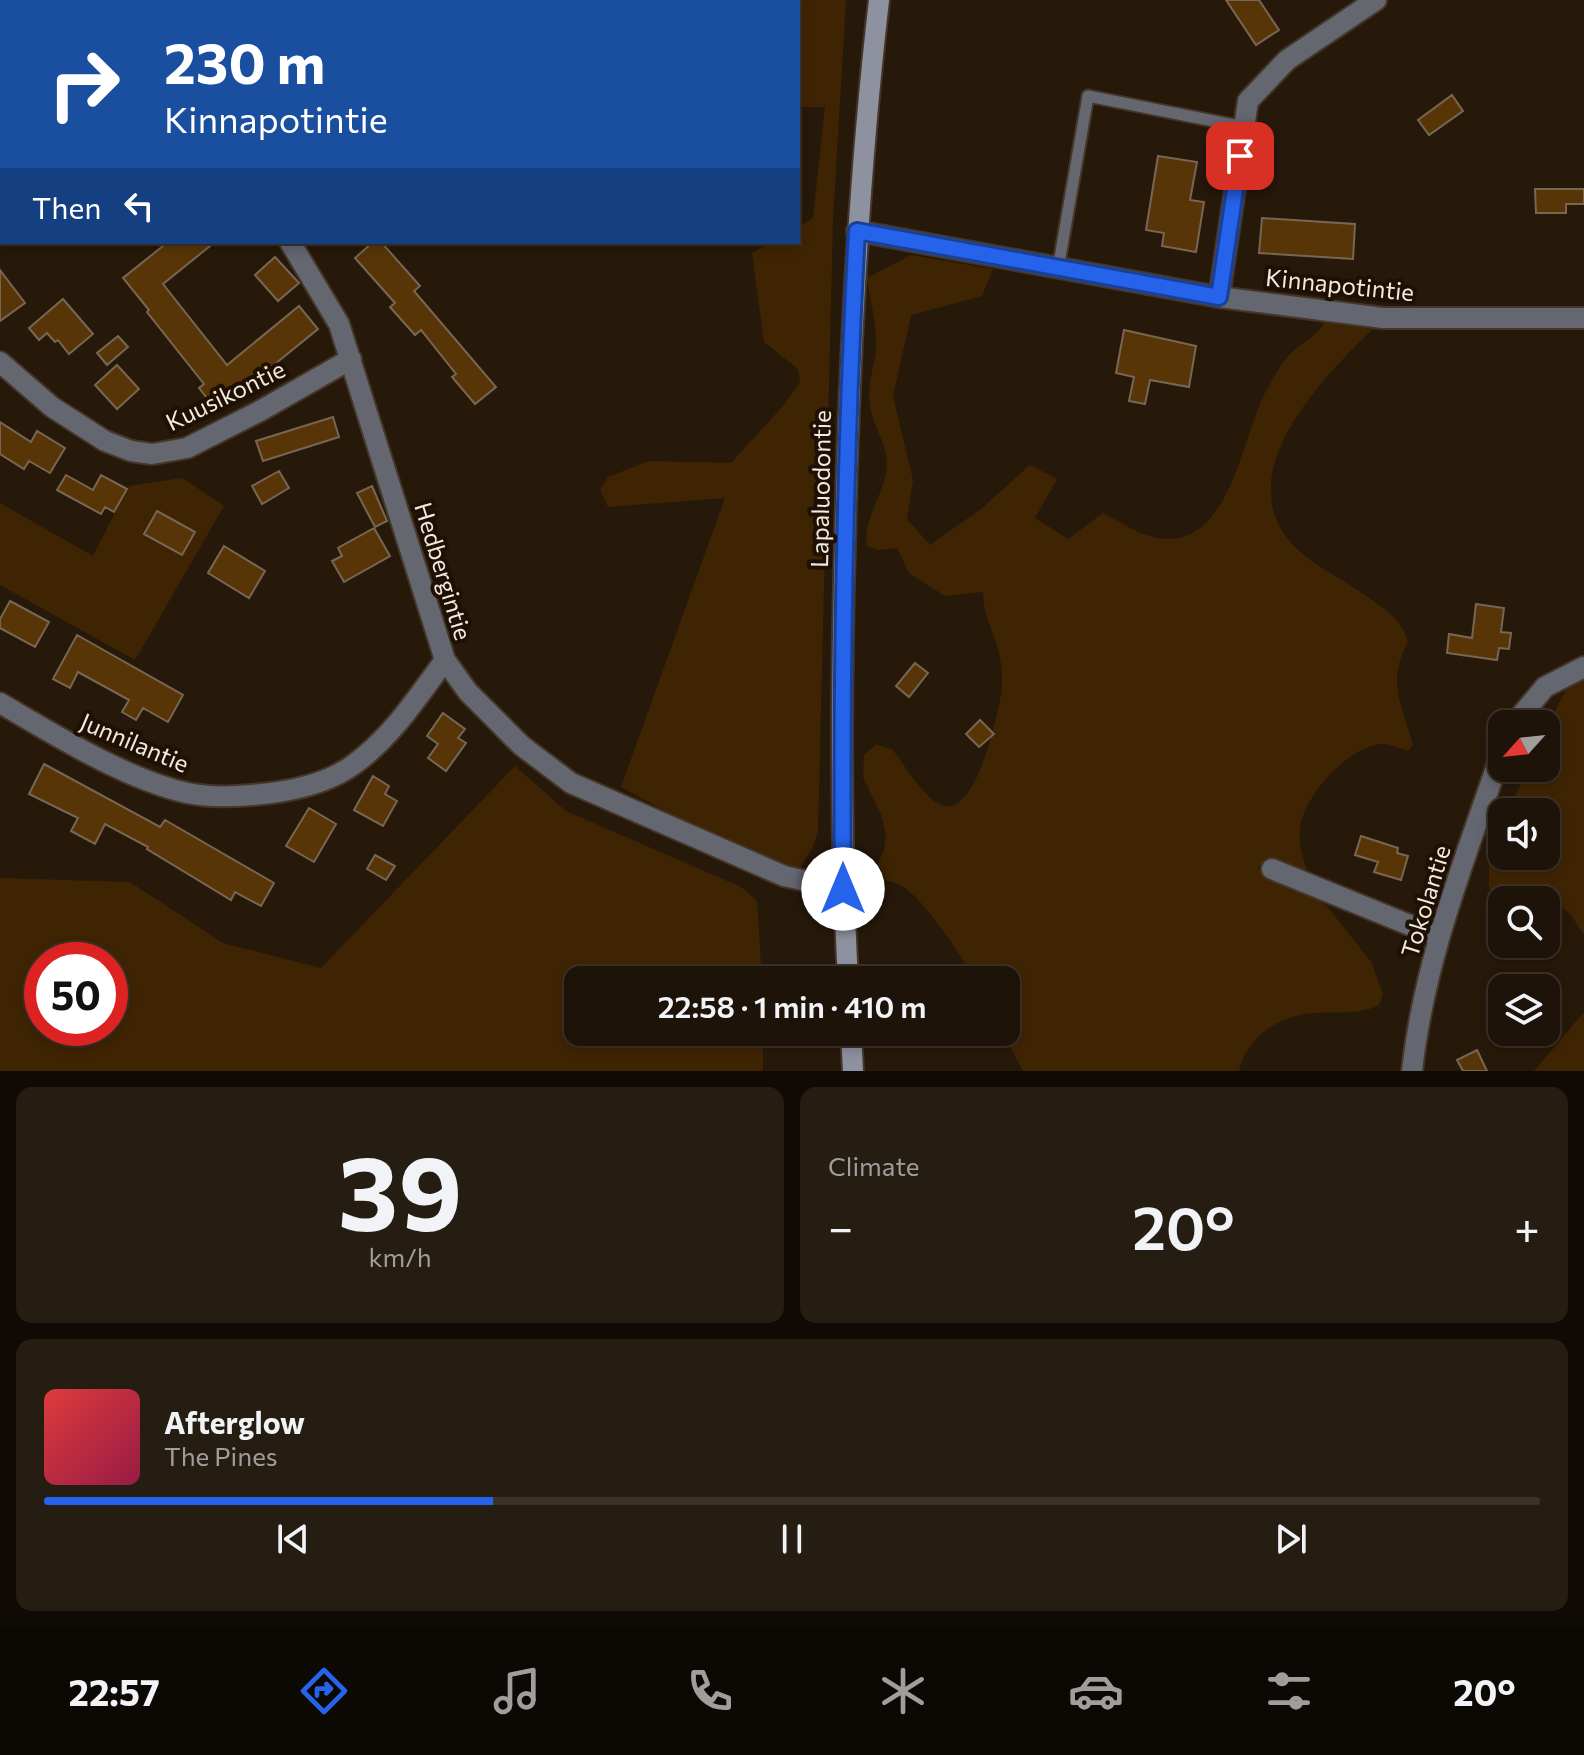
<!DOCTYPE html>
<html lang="en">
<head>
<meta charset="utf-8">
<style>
	body { margin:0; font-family:Commissioner,sans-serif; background:#251c12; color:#f1f3f6; height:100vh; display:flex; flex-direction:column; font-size:30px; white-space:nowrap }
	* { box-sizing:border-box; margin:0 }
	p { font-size:26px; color:#a09e9c }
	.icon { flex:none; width:44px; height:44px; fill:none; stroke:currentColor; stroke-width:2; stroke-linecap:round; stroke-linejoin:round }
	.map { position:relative; height:1071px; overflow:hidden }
	.panel { display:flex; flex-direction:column; gap:16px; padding:16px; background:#100a04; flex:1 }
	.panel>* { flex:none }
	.banner { position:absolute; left:0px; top:0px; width:800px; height:244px; box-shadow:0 4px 12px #0003,0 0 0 2px #3b3229; background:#1a4fa0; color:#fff; overflow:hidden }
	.needle { width:52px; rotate:243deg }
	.tools { position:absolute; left:1488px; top:710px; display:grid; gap:16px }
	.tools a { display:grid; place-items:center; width:72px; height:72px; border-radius:16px; background:#1d1308; box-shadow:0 4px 12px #0003,0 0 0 2px #3b3229; font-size:40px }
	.speed { position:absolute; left:24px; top:942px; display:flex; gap:16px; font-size:40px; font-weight:700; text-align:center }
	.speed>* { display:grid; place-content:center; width:104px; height:104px; border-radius:50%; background:#1d1308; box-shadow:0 4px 12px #0003,0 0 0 2px #3b3229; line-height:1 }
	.speed .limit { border:12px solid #d22; background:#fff; color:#111 }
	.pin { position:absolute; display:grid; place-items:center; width:68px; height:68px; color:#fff; margin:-34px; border-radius:16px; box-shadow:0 4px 12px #0006 }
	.me { position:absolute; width:88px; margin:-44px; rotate:0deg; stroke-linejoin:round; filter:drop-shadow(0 0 6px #0008) }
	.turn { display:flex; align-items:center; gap:28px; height:168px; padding:0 32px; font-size:36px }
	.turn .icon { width:104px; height:104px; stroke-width:2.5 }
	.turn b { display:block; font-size:56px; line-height:68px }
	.then { display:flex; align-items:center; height:76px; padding:0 32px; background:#0003; gap:16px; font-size:30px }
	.big { font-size:60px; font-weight:600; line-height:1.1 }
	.panel .card { flex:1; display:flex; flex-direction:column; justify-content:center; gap:12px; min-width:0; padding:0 28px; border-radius:16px; background:#251c12 }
	.panel .dial { align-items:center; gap:0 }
	.dial b { font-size:104px; line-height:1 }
	.song { display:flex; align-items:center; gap:24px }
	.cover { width:96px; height:96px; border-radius:12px; background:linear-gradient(135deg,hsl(0 70% 55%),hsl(340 70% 35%)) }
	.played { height:8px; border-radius:4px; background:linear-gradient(90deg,#2563eb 30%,#3b3229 30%) }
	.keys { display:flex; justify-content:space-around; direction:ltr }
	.heat { display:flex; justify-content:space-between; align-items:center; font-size:44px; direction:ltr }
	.panel .tiles { flex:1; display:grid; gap:16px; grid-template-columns:1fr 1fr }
	.card:last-child { grid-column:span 2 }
	.trip { position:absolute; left:564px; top:966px; width:456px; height:80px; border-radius:16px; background:#1d1308; box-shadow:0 4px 12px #0003,0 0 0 2px #3b3229; font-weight:600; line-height:80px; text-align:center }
	.tabs { display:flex; height:128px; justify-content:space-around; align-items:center; background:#0c0803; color:#a09e9c }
	.tabs .icon { width:56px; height:56px }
	.tabs .active { color:#2563eb }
	.tabs b { font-size:36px; color:#f1f3f6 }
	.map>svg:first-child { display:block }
	.green { fill:#3f2403; fill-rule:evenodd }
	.building { fill:#583506; stroke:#786655; stroke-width:2 }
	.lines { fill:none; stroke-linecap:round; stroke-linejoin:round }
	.service-casing { stroke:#443628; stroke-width:15 }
	.minor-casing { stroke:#443628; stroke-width:24 }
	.secondary-casing { stroke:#443628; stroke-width:24 }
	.service { stroke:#646670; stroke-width:11 }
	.minor { stroke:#646670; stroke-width:20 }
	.secondary { stroke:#8e91a0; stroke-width:20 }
	.route-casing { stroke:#184099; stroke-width:20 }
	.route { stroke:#2563eb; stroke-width:14 }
	.labels { text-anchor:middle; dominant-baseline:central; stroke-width:8; stroke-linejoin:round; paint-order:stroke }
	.street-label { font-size:24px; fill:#f4eae0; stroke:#1e1003 }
</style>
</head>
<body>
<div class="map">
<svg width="1584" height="1071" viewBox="0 0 1584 1071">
	<rect width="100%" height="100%" fill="#27190a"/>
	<!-- green -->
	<path class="green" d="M761,0H846L833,219L818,831L813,847L800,867L754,859L621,787L725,498L608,507L600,490L608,477L649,461L731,463L782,407L800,383L798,369L764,342L752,253L771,242H798V227L813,218L825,107H798V2H760Z
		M911,255L993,269L982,296L911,315L893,396L913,480L907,519L930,545L981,509L1030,465L1057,479L1035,518L1068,539L1103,513C1119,521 1136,533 1153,537C1227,555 1241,444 1263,397C1270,383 1282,361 1293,351C1305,341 1316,336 1324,323L1373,329C1321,379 1223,479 1298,550C1315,566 1340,578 1359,591C1378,604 1403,619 1408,642C1386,682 1402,704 1413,745L1408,751C1401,749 1391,744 1384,744C1349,744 1304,796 1300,828C1298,845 1304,861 1309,876L1268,860L1258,867L1263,876L1323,901L1371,962L1383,994L1379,1005C1358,1016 1334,1011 1312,1013C1278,1016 1247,1037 1239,1071H1023L1002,1032H1006V980H975C962,956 924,899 902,886C893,881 881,880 871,878L884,850L886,835L881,814L863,777L864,755L876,745L892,749C904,764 923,797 941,805C976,819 997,717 1001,695C1003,684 1002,669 1000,658C996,633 984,621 983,592L945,596L909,573L897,548L878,550L867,546C862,519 886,493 887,464C887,443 873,426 870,406C867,386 873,370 876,351C878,329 870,300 867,278Z
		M182,478L224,506L135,660L0,585V503L93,556L129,486Z
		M1584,678V934C1578,928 1575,919 1569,913C1551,894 1523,898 1499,899L1489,888V865L1502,825V856H1546V812H1508L1528,768H1546V728L1569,684Z
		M515,766L566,811L741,887L757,901L762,980H578V1032H763V1071H0V878L130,882L223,943L321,968ZM42,960H110V1028H42Z
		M1584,1012V1071H1534Z"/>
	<!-- building -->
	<path class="building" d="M1226,0H1259L1279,30L1256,45Z
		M1452,95L1463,111L1429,135L1418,120Z
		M1158,156L1197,162L1190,200L1204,202L1196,252L1162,246L1164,233L1146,230Z
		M1535,189H1584V204H1566V213H1536Z
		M1262,218L1355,224L1353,259L1259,253Z
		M168,242H215L163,284L227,365L299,306L318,329L217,411L199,388L204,384L147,312L149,310L123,278Z
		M373,242H381L420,286L414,291L496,387L475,404L452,377L456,374L421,330L415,335L390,307L395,303L355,258Z
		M275,257L299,283L278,301L255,275Z
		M0,270L25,303L0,321Z
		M63,299L93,334L69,354L58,340L55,342L47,333L39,340L29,328Z
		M1124,330L1196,346L1189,387L1150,380L1145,404L1129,401L1134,377L1116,373Z
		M118,336L128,347L107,365L97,353Z
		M117,365L139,389L117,409L95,385Z
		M333,417L339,437L263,461L256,441Z
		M0,422L31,442L37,431L65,448L50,473L29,461L24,469L0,454Z
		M279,471L289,488L262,504L252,486Z
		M66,475L93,490L101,475L127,489L114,512L105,507L101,514L57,490Z
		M372,486L387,521L375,527L357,493Z
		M157,511L195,532L182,555L144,534Z
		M374,528L390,556L344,582L332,561L342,556L338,548Z
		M224,546L265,571L249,598L208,573Z
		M10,601L49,622L35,647L0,628V619Z
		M1476,604L1504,608L1501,632L1511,633L1509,649L1499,648L1497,660L1447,653L1449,634L1472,638Z
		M77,635L183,695L168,722L143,708L136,720L122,712L129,700L78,672L70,688L53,679Z
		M915,663L928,673L909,697L896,686Z
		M443,713L465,729L458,738L466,743L446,771L428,758L438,744L427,736Z
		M980,720L994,734L979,747L966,734Z
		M44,764L160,827L165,820L274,883L261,906L235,892L231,900L147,849L148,847L105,824L95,844L71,831L78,818L29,794Z
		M373,776L389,786L385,794L397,801L383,826L354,810Z
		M309,808L336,824L314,862L286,846Z
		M1361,836L1398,848L1397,853L1408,856L1401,880L1374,872L1378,862L1355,855Z
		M375,855L395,866L386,880L367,869Z
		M1477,1050L1487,1071H1463L1457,1060Z"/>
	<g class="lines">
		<!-- service casing -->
		<g class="service-casing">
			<path id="service" d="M1058,269L1088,96L1244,127"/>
		</g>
		<!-- minor casing -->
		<g class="minor-casing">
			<path id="minor" d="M19,0L24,2
				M857,231L1219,297L1383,318H1584
				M290,242L339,324L445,660L468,692L522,746L571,783L784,876L843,889
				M1219,297L1248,101L1287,60L1376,0
				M0,362L52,407L105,441L131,451L152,454L187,448L260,411L351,359
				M0,703C55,735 125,779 187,793C215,799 250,796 278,792C304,788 331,781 353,765C391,738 417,698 445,660
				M1514,724L1545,687L1584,667
				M1272,869L1439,937
				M1412,1071C1424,960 1466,856 1502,751"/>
		</g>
		<!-- secondary casing -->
		<g class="secondary-casing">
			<path id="secondary" d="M848,980C840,835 841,689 845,544C849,362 858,181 879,0
				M851,1032L853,1071"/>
		</g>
		<!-- service -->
		<use href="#service" class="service"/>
		<!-- minor -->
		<use href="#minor" class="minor"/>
		<!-- secondary -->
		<use href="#secondary" class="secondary"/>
	</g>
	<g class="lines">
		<!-- route casing -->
		<g class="route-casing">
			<path id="route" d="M843,889C841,670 845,450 857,231L1219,297L1240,156"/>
		</g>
		<!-- route -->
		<use href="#route" class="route"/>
	</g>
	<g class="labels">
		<!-- street labels -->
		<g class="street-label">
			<text transform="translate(1340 284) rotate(6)">Kinnapotintie</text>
			<text transform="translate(225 395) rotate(-26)">Kuusikontie</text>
			<text transform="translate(820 489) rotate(-89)">Lapaluodontie</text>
			<text transform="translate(444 571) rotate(73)">Hedbergintie</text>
			<text transform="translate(135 742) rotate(23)">Junnilantie</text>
			<text transform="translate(1425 901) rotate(-73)">Tokolantie</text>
		</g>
	</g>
</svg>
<div class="tools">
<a><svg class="needle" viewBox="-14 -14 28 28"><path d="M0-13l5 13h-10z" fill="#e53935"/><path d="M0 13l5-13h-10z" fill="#a09e9c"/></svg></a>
<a><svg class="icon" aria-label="sound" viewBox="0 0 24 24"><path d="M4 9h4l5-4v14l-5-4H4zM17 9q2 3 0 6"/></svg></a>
<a><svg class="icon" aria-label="search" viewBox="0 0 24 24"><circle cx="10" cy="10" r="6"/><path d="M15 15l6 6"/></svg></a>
<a><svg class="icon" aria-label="layers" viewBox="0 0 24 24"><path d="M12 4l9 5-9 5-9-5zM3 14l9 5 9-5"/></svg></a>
</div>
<div class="speed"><div class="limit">50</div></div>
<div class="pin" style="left:1240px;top:156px;background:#d93025"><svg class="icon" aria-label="arrive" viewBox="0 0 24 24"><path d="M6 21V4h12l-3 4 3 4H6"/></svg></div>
<svg class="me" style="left:843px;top:889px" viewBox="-20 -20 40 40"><circle r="19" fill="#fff"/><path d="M0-13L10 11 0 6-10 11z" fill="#2563eb"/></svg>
<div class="trip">22:58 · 1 min · 410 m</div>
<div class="banner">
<div class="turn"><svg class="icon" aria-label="right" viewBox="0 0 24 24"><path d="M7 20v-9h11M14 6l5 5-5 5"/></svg><div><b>230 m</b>Kinnapotintie</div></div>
<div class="then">Then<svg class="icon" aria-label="left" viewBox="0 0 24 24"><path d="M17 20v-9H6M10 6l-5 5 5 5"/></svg></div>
</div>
</div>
<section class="panel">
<div class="tiles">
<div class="card dial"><b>39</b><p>km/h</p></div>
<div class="card"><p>Climate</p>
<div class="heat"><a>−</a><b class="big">20°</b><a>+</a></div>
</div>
<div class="card">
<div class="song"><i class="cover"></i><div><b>Afterglow</b><p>The Pines</p></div></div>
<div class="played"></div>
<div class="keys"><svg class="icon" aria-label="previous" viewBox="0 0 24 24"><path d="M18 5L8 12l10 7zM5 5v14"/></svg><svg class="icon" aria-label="pause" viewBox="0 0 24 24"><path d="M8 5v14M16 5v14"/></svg><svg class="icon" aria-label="next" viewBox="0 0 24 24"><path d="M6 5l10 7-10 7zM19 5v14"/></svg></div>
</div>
</div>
</section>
<nav class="tabs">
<b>22:57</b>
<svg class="icon active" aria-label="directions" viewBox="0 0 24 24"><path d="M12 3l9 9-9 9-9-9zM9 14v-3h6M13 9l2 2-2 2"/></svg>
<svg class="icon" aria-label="music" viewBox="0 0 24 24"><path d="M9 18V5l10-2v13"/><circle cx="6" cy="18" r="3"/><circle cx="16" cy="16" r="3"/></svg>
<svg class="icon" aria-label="phone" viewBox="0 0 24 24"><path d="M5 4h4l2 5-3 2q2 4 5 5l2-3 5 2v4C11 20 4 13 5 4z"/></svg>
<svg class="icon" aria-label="climate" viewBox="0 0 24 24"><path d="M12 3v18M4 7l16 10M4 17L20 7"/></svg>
<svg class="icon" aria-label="car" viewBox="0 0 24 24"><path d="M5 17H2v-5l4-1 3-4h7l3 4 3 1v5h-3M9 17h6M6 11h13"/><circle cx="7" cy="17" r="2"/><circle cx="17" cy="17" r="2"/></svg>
<svg class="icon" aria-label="filters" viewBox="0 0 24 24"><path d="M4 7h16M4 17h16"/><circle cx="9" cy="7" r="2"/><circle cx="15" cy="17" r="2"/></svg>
<b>20°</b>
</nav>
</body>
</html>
